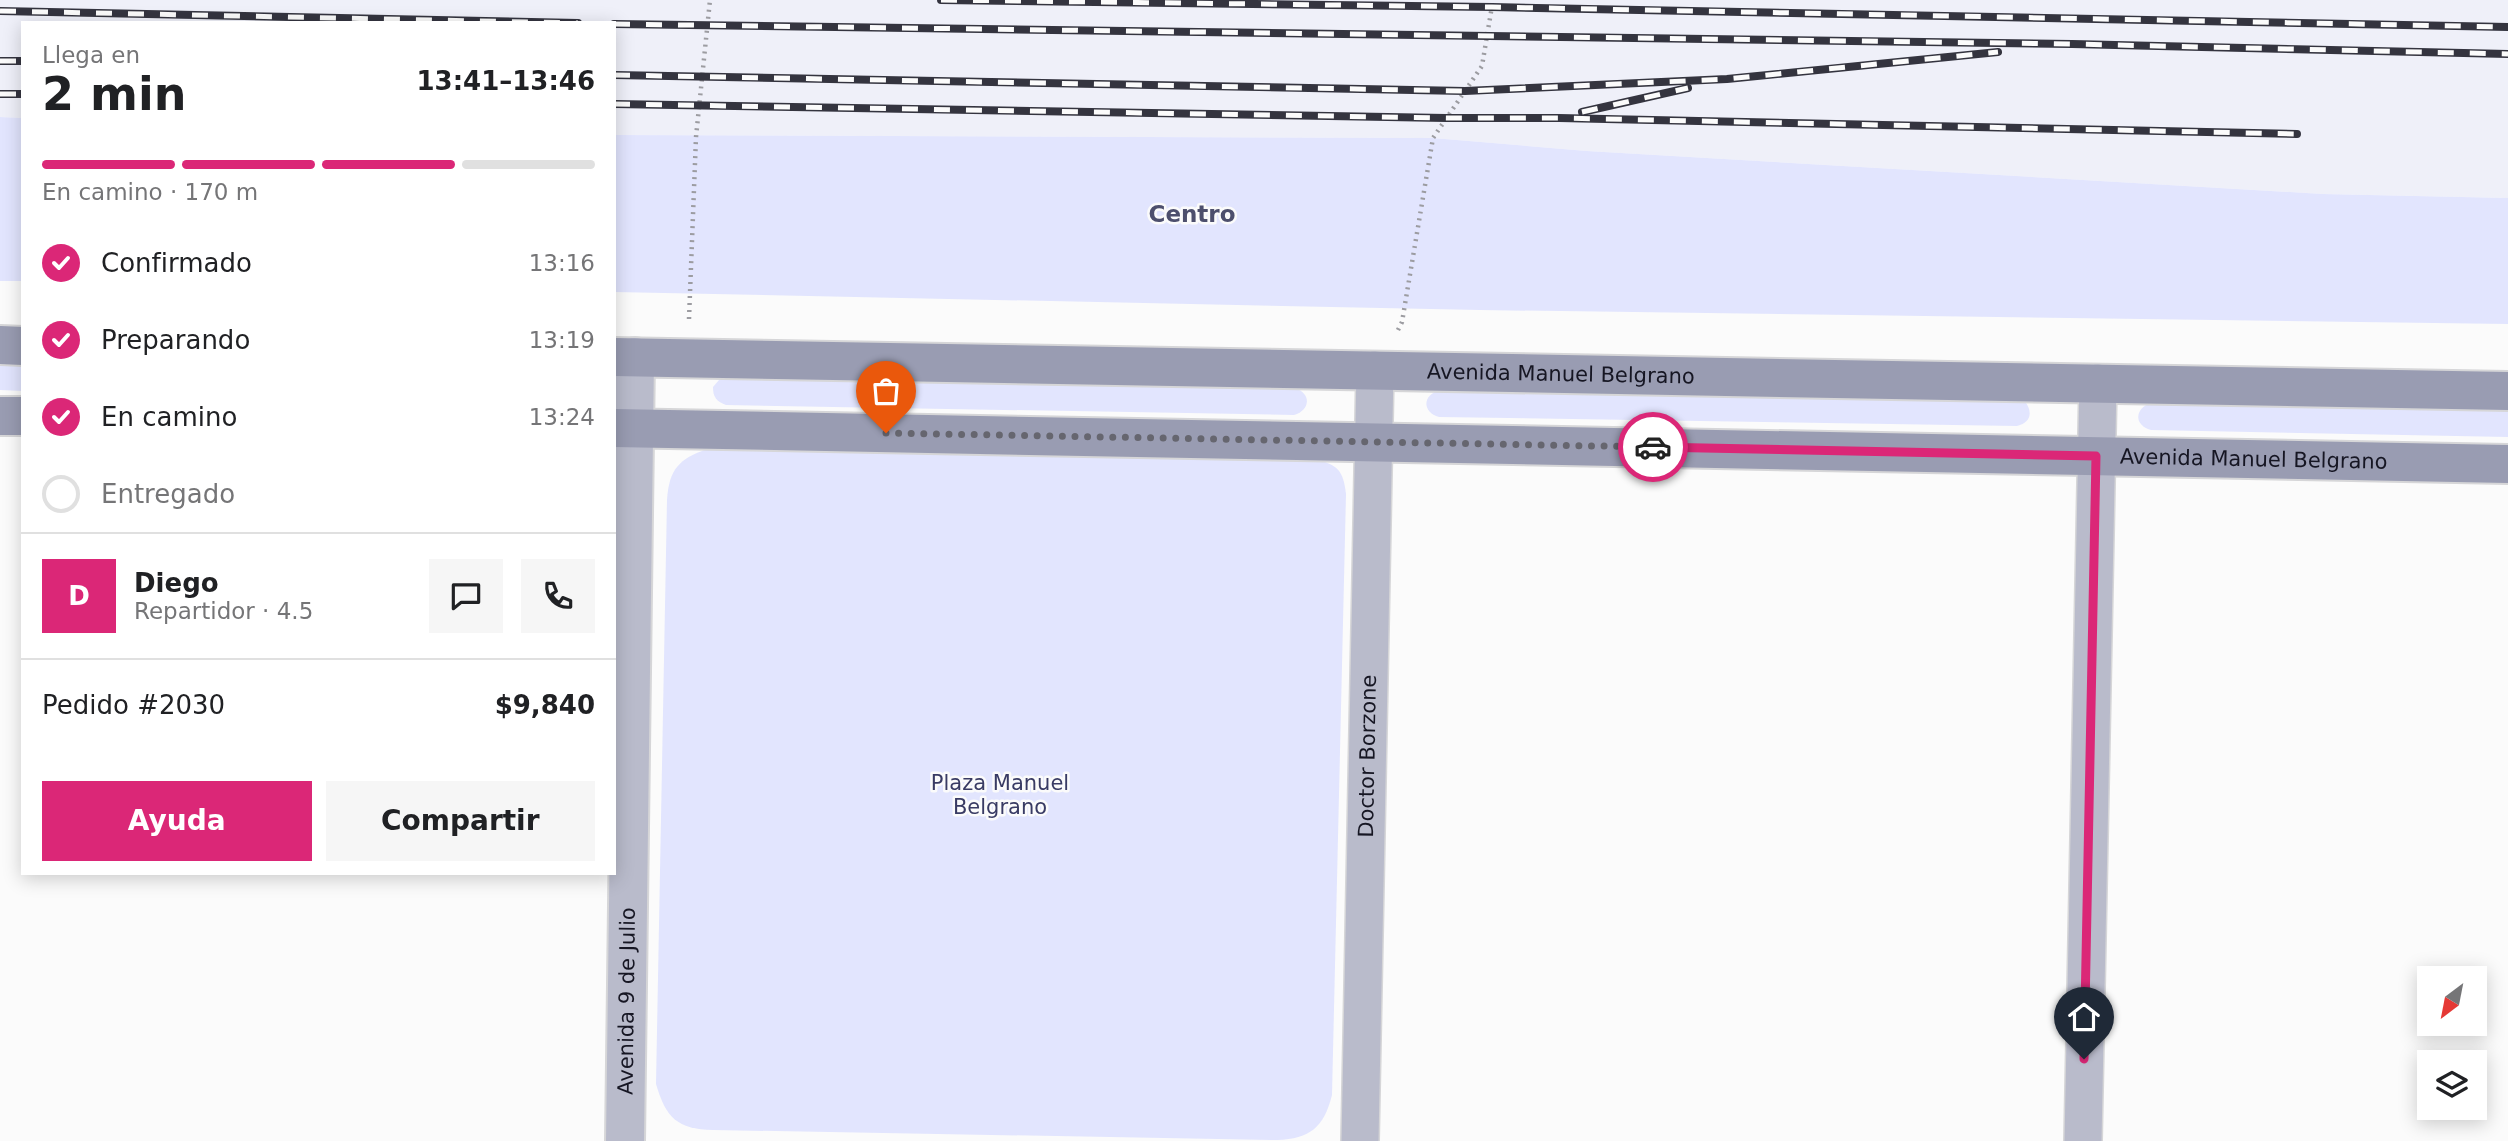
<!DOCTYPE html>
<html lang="es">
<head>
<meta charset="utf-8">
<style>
	body { margin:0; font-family:"DejaVu Sans",sans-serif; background:#f6f6f6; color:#202124; height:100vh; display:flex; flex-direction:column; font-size:26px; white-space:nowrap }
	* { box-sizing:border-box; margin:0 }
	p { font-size:23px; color:#757577 }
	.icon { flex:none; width:38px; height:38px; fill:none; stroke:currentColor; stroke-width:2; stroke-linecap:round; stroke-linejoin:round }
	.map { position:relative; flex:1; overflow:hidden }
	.details { position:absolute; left:21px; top:21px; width:595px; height:854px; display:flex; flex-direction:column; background:#fff; border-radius:0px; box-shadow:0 4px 18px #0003 }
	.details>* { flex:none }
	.needle { width:46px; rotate:212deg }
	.tools { position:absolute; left:2417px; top:966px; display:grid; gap:14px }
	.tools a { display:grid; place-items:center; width:70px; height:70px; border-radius:0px; background:#fff; box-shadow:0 4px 18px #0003; font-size:35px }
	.pin { position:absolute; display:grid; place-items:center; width:60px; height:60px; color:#fff; margin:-72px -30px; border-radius:50% 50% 50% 0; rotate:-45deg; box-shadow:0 0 7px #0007 }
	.pin .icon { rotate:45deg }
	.courier { position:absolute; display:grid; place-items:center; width:70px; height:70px; margin:-35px; border:5px solid #db2777; border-radius:50%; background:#fff; color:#222; box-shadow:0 2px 9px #0007 }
	.head em { font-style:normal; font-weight:800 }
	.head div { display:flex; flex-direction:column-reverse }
	.head { display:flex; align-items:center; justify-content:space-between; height:119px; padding:0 21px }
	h1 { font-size:46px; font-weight:800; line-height:52px }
	.bar { display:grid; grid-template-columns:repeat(4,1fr); gap:10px 7px; align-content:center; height:84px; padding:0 21px }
	.bar i { height:9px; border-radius:5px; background:#e0e0e0 }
	.bar .on { background:#db2777 }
	.bar p { grid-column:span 4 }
	.line { display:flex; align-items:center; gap:18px; padding:0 21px; border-top:2px solid #e0e0e0 }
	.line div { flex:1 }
	.round { display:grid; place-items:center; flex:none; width:74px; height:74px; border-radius:0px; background:#f6f6f6 }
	ol { padding:0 21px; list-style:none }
	li { display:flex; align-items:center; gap:21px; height:77px }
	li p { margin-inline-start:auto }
	li .icon { padding:7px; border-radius:50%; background:#db2777; color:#fff; stroke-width:4 }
	li:last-child { color:#757577 }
	li i { width:38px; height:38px; border:4px solid #e0e0e0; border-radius:50% }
	.button { display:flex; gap:14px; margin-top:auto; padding:14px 21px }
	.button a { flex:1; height:80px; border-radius:0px; background:#db2777; color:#fff; font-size:28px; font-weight:800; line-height:80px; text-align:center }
	.button a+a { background:#f6f6f6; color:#202124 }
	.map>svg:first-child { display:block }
	.built { fill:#eff0f9 }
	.green { fill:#e2e5fe }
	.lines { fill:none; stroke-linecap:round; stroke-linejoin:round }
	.minor-casing { stroke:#d6d6d8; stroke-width:40 }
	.tertiary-casing { stroke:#d6d6d8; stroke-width:42 }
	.secondary-casing { stroke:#d6d6d8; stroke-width:42 }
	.path { stroke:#9c9ca1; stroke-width:4.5; stroke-dasharray:2 5; stroke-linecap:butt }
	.minor { stroke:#b9bbcb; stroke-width:37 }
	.tertiary { stroke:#b9bbcb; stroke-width:38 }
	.secondary { stroke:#999cb2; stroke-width:38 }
	.rail-casing { stroke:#34343f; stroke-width:8 }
	.rail { stroke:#fbfbfb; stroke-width:5; stroke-dasharray:16; stroke-linecap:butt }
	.done { stroke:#66666f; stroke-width:7; stroke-dasharray:0 12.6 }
	.route { stroke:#db2777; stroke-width:9 }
	.labels { text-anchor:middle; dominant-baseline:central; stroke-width:5; stroke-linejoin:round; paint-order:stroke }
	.street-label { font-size:21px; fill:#161623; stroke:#fbfbfb }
	.park-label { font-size:21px; fill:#393b64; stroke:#fbfbfb }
	.neighbourhood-label { font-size:23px; font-weight:bold; fill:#4d4f6d; stroke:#fbfbfb }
</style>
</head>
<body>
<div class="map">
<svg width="2508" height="1141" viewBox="0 0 2508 1141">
	<rect width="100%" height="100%" fill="#fbfbfb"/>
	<path class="built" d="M0 0H2508V198L2323 194 1587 151 1433 138 614 135V23H23V118L0 117Z"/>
	<g class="green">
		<path d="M0 117 23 118V281H0Z"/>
		<path d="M614 135 1433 138 1587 151 2323 194 2508 198V324L1480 310 614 292Z"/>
		<path d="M0 363 23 364V391L0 390Z"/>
		<path d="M726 377 1295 388C1312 394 1310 410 1294 415L726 405C716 401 713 397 713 387L719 380Z"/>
		<path d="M1440 390 2025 401C2033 413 2031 422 2017 426L1439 417C1422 412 1422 395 1440 390Z"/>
		<path d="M2151 403 2508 409V437L2151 430C2133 425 2135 408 2151 403Z"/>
		<path d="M707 449 1315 459C1338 465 1343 470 1346 494L1332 1095C1324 1127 1310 1139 1277 1140L713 1130C677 1129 666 1118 656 1084L667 500C669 469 679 459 707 449Z"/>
	</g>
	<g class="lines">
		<defs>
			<g id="minor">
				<path id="s1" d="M1360 1141 1375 370"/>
				<path d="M2083 1141 2098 383"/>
			</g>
			<g id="tertiary">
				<path id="s2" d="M625 1141 635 357"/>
			</g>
			<g id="secondary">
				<path d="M0 345 23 346"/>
				<path id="s3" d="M614 357 2508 391"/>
				<path d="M0 416H23"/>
				<path id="s4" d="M614 428 2508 464"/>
			</g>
		</defs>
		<use href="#minor" class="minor-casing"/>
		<use href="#tertiary" class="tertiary-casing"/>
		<use href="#secondary" class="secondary-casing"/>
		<g class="path">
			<path d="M689 319 696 137 710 0"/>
			<path d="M1398 330 1402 322 1433 138 1482 66 1493 0"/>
		</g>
		<use href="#minor" class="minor"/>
		<use href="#tertiary" class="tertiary"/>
		<use href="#secondary" class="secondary"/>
		<defs>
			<g id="rail">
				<path d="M941 0 1492 7 2508 27"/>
				<path d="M0 11 578 23"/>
				<path d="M614 24 2072 44 2508 54"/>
				<path d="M0 61H23"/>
				<path d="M614 75 1465 91 1727 79 1998 52"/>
				<path d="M0 94H23"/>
				<path d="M614 104 1446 118H1559L2297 134"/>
				<path d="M1582 112 1688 88"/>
			</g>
		</defs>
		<use href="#rail" class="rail-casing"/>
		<use href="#rail" class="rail"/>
	</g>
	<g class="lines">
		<path class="done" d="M886 433 1653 447"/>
		<path class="route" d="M1653 447 2096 456 2084 1059"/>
	</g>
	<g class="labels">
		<g class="street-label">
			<text stroke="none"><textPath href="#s3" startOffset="947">Avenida Manuel Belgrano</textPath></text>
			<text stroke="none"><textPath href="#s4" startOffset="1640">Avenida Manuel Belgrano</textPath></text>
			<text stroke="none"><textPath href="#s1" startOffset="385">Doctor Borzone</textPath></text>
			<text stroke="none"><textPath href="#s2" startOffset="140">Avenida 9 de Julio</textPath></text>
		</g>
		<g class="park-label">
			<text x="1000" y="783">Plaza Manuel<tspan x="1000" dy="24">Belgrano</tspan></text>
		</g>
		<g class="neighbourhood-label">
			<text x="1192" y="214">Centro</text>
		</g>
	</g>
</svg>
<div class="tools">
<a><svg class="needle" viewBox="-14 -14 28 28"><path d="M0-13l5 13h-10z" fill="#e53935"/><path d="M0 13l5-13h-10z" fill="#757577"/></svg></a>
<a><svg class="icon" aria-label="layers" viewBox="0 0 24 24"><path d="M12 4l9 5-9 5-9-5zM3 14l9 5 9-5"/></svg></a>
</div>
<div class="pin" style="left:886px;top:433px;background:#ea580c"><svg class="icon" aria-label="bag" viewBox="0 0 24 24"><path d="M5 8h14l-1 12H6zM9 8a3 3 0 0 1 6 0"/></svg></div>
<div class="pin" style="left:2084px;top:1059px;background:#1f2937"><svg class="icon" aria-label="home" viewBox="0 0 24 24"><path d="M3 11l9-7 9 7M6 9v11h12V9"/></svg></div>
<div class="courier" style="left:1653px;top:447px"><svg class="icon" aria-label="car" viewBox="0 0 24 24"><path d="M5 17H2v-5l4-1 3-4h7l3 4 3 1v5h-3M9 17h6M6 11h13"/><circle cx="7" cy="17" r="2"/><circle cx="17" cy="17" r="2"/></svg></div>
<section class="details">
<div class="head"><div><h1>2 min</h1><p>Llega en</p></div><em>13:41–13:46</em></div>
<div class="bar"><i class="on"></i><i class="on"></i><i class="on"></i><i></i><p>En camino · 170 m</p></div>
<ol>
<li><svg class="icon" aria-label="check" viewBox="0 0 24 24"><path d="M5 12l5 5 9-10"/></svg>Confirmado<p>13:16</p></li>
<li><svg class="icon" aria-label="check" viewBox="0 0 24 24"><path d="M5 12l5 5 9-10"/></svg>Preparando<p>13:19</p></li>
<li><svg class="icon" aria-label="check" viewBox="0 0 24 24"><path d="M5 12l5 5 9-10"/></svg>En camino<p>13:24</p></li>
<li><i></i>Entregado</li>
</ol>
<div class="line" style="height:126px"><b class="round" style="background:#db2777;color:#fff">D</b><div><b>Diego</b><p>Repartidor · 4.5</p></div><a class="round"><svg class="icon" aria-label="chat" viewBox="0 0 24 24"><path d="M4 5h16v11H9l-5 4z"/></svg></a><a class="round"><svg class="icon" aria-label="phone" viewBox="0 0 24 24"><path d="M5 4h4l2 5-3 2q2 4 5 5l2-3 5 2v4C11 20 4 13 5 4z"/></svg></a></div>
<div class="line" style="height:91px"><div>Pedido #2030</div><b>$9,840</b></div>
<div class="button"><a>Ayuda</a><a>Compartir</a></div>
</section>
</div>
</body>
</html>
